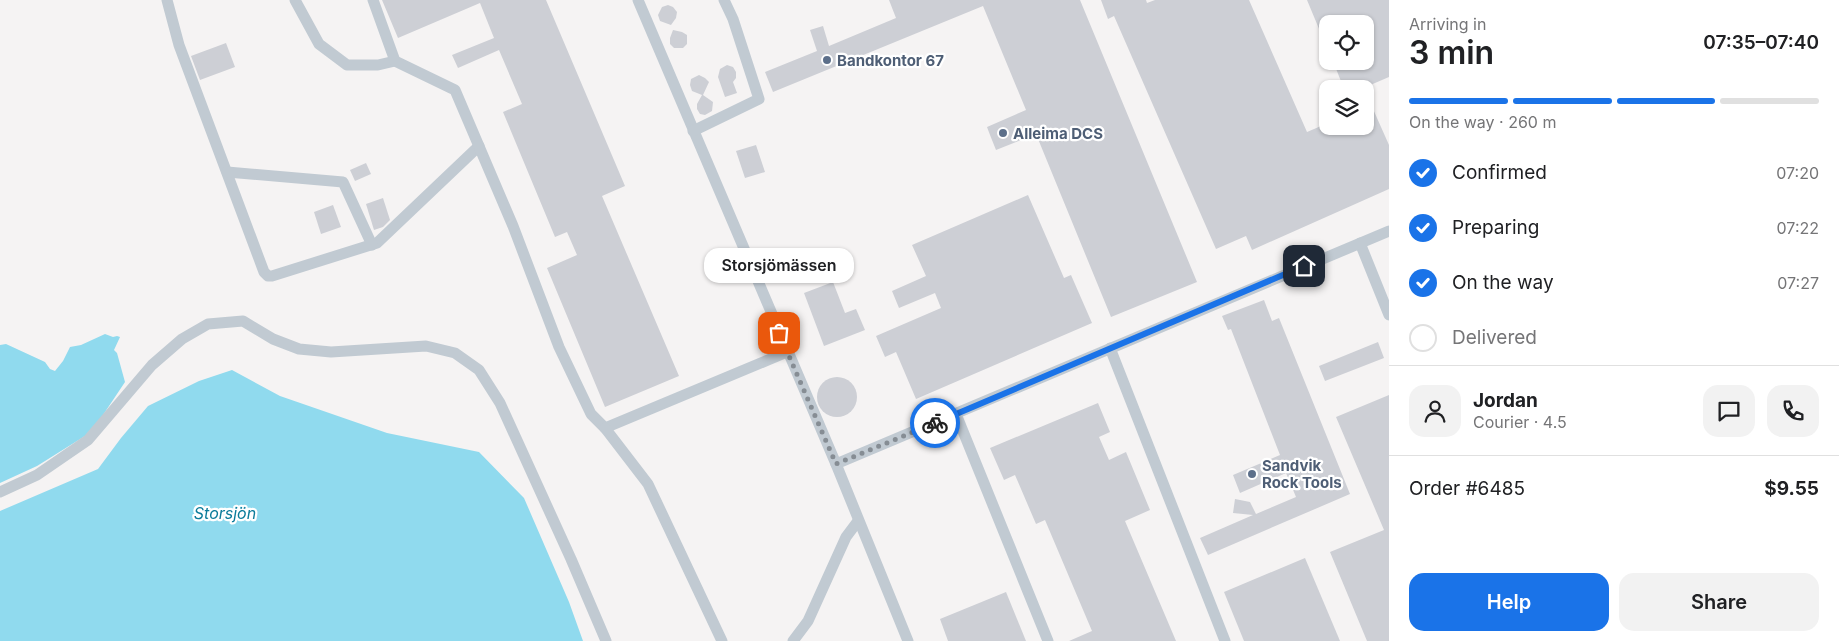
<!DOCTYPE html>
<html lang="en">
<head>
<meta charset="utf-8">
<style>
	body { margin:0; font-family:Inter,sans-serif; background:#f2f2f2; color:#202124; height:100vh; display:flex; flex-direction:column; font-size:19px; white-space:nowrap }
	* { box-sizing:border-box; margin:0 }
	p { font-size:16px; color:#757577 }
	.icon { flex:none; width:28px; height:28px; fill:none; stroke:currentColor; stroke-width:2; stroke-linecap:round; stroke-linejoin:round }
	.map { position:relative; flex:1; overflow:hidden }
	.drawer { display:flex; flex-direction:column; background:#fff; width:450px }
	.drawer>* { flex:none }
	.buttons { position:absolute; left:1319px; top:15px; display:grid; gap:10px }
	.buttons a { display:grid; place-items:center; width:55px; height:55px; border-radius:10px; background:#fff; box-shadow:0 1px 4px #0004; font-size:25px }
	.pin { position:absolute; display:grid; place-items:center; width:42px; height:42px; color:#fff; margin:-21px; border-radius:10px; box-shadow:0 2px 8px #0006 }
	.courier { position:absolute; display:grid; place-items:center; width:50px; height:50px; margin:-25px; border:4px solid #1a73e8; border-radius:50%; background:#fff; color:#222; box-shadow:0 1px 6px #0007 }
	.bubble { position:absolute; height:35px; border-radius:15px; background:#fff; box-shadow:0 1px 4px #0004; font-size:16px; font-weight:600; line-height:35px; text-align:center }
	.summary em { font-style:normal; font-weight:600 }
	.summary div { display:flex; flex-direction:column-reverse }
	.summary { display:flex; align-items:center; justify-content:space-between; height:85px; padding:0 20px }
	h1 { font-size:32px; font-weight:600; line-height:38px }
	.bar { display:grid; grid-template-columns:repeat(4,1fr); gap:8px 5px; align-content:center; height:60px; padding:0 20px }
	.bar i { height:6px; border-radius:4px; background:#e0e0e0 }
	.bar .selected { background:#1a73e8 }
	.bar p { grid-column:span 4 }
	.line { display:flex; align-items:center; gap:12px; padding:0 20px; border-top:1px solid #e0e0e0 }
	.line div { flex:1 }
	.round { display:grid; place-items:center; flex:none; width:52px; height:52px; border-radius:15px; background:#f2f2f2 }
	ol { padding:0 20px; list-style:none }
	li { display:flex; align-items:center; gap:15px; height:55px }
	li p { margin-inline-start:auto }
	li .icon { padding:5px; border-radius:50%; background:#1a73e8; color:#fff; stroke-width:4 }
	li:last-child { color:#757577 }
	li i { width:28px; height:28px; border:2px solid #e0e0e0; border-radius:50% }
	.button { display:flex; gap:10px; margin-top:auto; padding:10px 20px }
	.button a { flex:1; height:58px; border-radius:15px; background:#1a73e8; color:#fff; font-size:20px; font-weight:600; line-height:58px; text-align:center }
	.button a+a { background:#f2f2f2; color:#202124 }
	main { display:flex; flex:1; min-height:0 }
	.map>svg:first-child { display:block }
	.water { fill:#90daee }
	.building { fill:#cdcfd5 }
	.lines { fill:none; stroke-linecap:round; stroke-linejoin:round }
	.minor { stroke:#c1cad2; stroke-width:11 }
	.done { stroke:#868d94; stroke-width:5; stroke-dasharray:0 9 }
	.route { stroke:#1a73e8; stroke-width:6 }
	.service-dot { fill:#5c6f8a; stroke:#fff; stroke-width:2 }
	.labels { text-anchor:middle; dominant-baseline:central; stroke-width:4.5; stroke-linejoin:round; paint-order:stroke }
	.service-label { font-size:15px; font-weight:bold; fill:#4e5e75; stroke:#fff; text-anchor:start }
	.water-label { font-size:16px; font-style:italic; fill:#0c7c9b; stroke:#fff }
</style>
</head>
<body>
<main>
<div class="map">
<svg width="1389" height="641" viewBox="0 0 1389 641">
	<rect width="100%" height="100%" fill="#f5f3f3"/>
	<g class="water">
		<path d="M105 334 113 337 117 336 120 337 114 350 117 353 125 382 101 418 85 436 37 466 0 483V345L6 344 45 362 50 369 55 371 63 361 70 347 81 345Z"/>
		<path d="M232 370 280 396 387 433 479 452 524 498 569 602 583 641H0V511L98 469 121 438 148 406 199 381Z"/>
	</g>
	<g class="building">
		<path d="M382 0H546L625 186 602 196 679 376 605 407 547 268 577 255 567 232 555 237 503 112 522 104 499 50 458 68 452 55 494 38 480 3 398 38Z"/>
		<path d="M889 0H1080L1197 282 1111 317 1036 134 996 150 990 135 987 127 1026 110 983 6 773 92 765 72 817 51 810 30 823 26 829 46 896 18Z"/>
		<path d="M1101 0H1146L1147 3 1155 0H1249L1307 132 1328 123V126H1365V91L1389 145V189L1252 250 1246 236 1216 249 1114 16 1108 19Z"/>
		<path d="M1307 0H1389V77L1361 89H1344L1333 61H1365V24H1328L1327 48Z"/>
		<path d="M668 5 673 7 677 12 676 18 671 25 660 21 658 15 662 7Z"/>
		<path d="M673 30 682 32 687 35V44L683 48H674L670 44V38Z"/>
		<path d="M226 43 235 67 200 80 191 56Z"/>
		<path d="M727 65 733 67 736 72V78L733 82 737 93 725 97 718 77 720 69Z"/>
		<path d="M699 75 705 78 709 82 703 95 713 102 712 111 705 115 700 114 697 109V104L702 95 692 91 690 85 691 79Z"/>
		<path d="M756 145 765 172 745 178 736 151Z"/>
		<path d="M366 163 371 174 355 181 350 170Z"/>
		<path d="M1028 195 1064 278 1071 275 1092 323 916 399 896 352 885 357 876 336 941 308 935 293 899 308 892 291 926 276 912 245Z"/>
		<path d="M383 198 390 220 383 227 374 230 366 204Z"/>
		<path d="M333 205 341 227 321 234 314 212Z"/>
		<path d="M833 282 845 313 856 309 865 330 824 346 804 293Z"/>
		<path d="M1264 300 1272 321 1279 318 1350 494 1208 555 1200 538 1253 515 1233 513 1235 499 1250 502 1256 514 1296 497 1286 473 1240 493 1233 475 1280 455 1231 329 1228 330 1222 316Z"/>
		<path d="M1378 342 1384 358 1325 381 1319 366Z"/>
		<circle cx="837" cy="397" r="20"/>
		<path d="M1389 395V641H1367L1330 552 1384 530 1336 417Z"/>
		<path d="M1098 403 1110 432 1099 437 1109 460 1126 452 1150 510 1125 521 1176 641H1069L1092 631 1045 520 1036 524 1015 475 1004 480 990 448Z"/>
		<path d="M1305 558 1340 641H1244L1224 592Z"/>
		<path d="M1006 592 1026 641H948L940 619Z"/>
	</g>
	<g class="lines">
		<g class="minor">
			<path d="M167 0 179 45 264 272 268 276H272L377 243 479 146"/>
			<path d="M295 0 319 44 347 65H378L395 61"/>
			<path d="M373 0 395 61 455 90 513 226 559 347 591 414 605 428 787 352"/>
			<path d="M638 0 836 464 908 641"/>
			<path d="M693 131 759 99 733 19 724 0"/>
			<path d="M227 172 343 182 372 245"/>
			<path d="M1360 243 1389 315"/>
			<path d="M1110 348 1225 641"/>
			<path d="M956 414 1048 641"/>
			<path d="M605 428 648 484 722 641"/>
			<path d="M836 464 1389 231"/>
			<path d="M0 492 37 475 88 440 152 365 182 339 208 324 243 321 273 339 299 349 331 352 426 346 455 353 479 370 500 403 571 559 606 641"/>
			<path d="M793 641 808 621 846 537 858 521"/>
		</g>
	</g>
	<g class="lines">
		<path class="done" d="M779 333 836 464 935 423"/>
		<path class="route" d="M935 423 1304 266"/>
	</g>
	<g class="service-dot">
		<circle cx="827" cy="60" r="5"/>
		<circle cx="1003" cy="133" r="5"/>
		<circle cx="1252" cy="474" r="5"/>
	</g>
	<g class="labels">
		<g class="service-label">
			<text x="837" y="60">Bandkontor 67</text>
			<text x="1013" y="133">Alleima DCS</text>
			<text x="1262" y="465">Sandvik<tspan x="1262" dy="17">Rock Tools</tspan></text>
		</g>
		<g class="water-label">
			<text x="225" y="513">Storsjön</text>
		</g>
	</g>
</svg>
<div class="buttons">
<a><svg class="icon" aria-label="locate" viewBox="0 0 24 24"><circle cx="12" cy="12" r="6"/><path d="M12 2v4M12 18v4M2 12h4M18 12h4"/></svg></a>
<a><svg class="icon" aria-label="layers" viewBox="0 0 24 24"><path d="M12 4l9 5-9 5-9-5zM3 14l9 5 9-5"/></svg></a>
</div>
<div class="pin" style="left:779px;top:333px;background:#ea580c"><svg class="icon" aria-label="bag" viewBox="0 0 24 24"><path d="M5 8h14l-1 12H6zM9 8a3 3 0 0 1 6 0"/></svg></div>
<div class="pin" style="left:1304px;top:266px;background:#1f2937"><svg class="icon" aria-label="home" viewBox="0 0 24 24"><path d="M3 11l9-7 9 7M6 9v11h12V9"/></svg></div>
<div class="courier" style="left:935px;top:423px"><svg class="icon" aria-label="bike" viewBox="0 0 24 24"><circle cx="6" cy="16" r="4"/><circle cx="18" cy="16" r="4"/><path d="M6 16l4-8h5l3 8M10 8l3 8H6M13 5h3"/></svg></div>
<div class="bubble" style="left:704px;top:248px;width:150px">Storsjömässen</div>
</div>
<section class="drawer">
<div class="summary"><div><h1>3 min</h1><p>Arriving in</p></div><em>07:35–07:40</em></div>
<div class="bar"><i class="selected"></i><i class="selected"></i><i class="selected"></i><i></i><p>On the way · 260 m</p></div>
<ol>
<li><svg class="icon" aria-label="check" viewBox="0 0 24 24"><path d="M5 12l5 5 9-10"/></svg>Confirmed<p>07:20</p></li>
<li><svg class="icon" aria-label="check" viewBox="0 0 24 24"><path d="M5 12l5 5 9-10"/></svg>Preparing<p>07:22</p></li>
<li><svg class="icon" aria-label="check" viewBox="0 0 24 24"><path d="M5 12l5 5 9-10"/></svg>On the way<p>07:27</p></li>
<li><i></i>Delivered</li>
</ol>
<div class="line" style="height:90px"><a class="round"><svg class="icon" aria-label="person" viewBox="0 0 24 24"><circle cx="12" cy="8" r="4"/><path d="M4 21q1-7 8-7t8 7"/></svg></a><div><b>Jordan</b><p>Courier · 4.5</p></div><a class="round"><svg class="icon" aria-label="chat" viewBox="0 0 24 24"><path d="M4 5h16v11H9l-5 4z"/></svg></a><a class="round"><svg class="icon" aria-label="phone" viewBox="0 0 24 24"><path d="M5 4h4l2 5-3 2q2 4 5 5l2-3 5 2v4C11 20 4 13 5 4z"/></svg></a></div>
<div class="line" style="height:65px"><div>Order #6485</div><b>$9.55</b></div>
<div class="button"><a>Help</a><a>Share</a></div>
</section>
</main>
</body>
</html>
